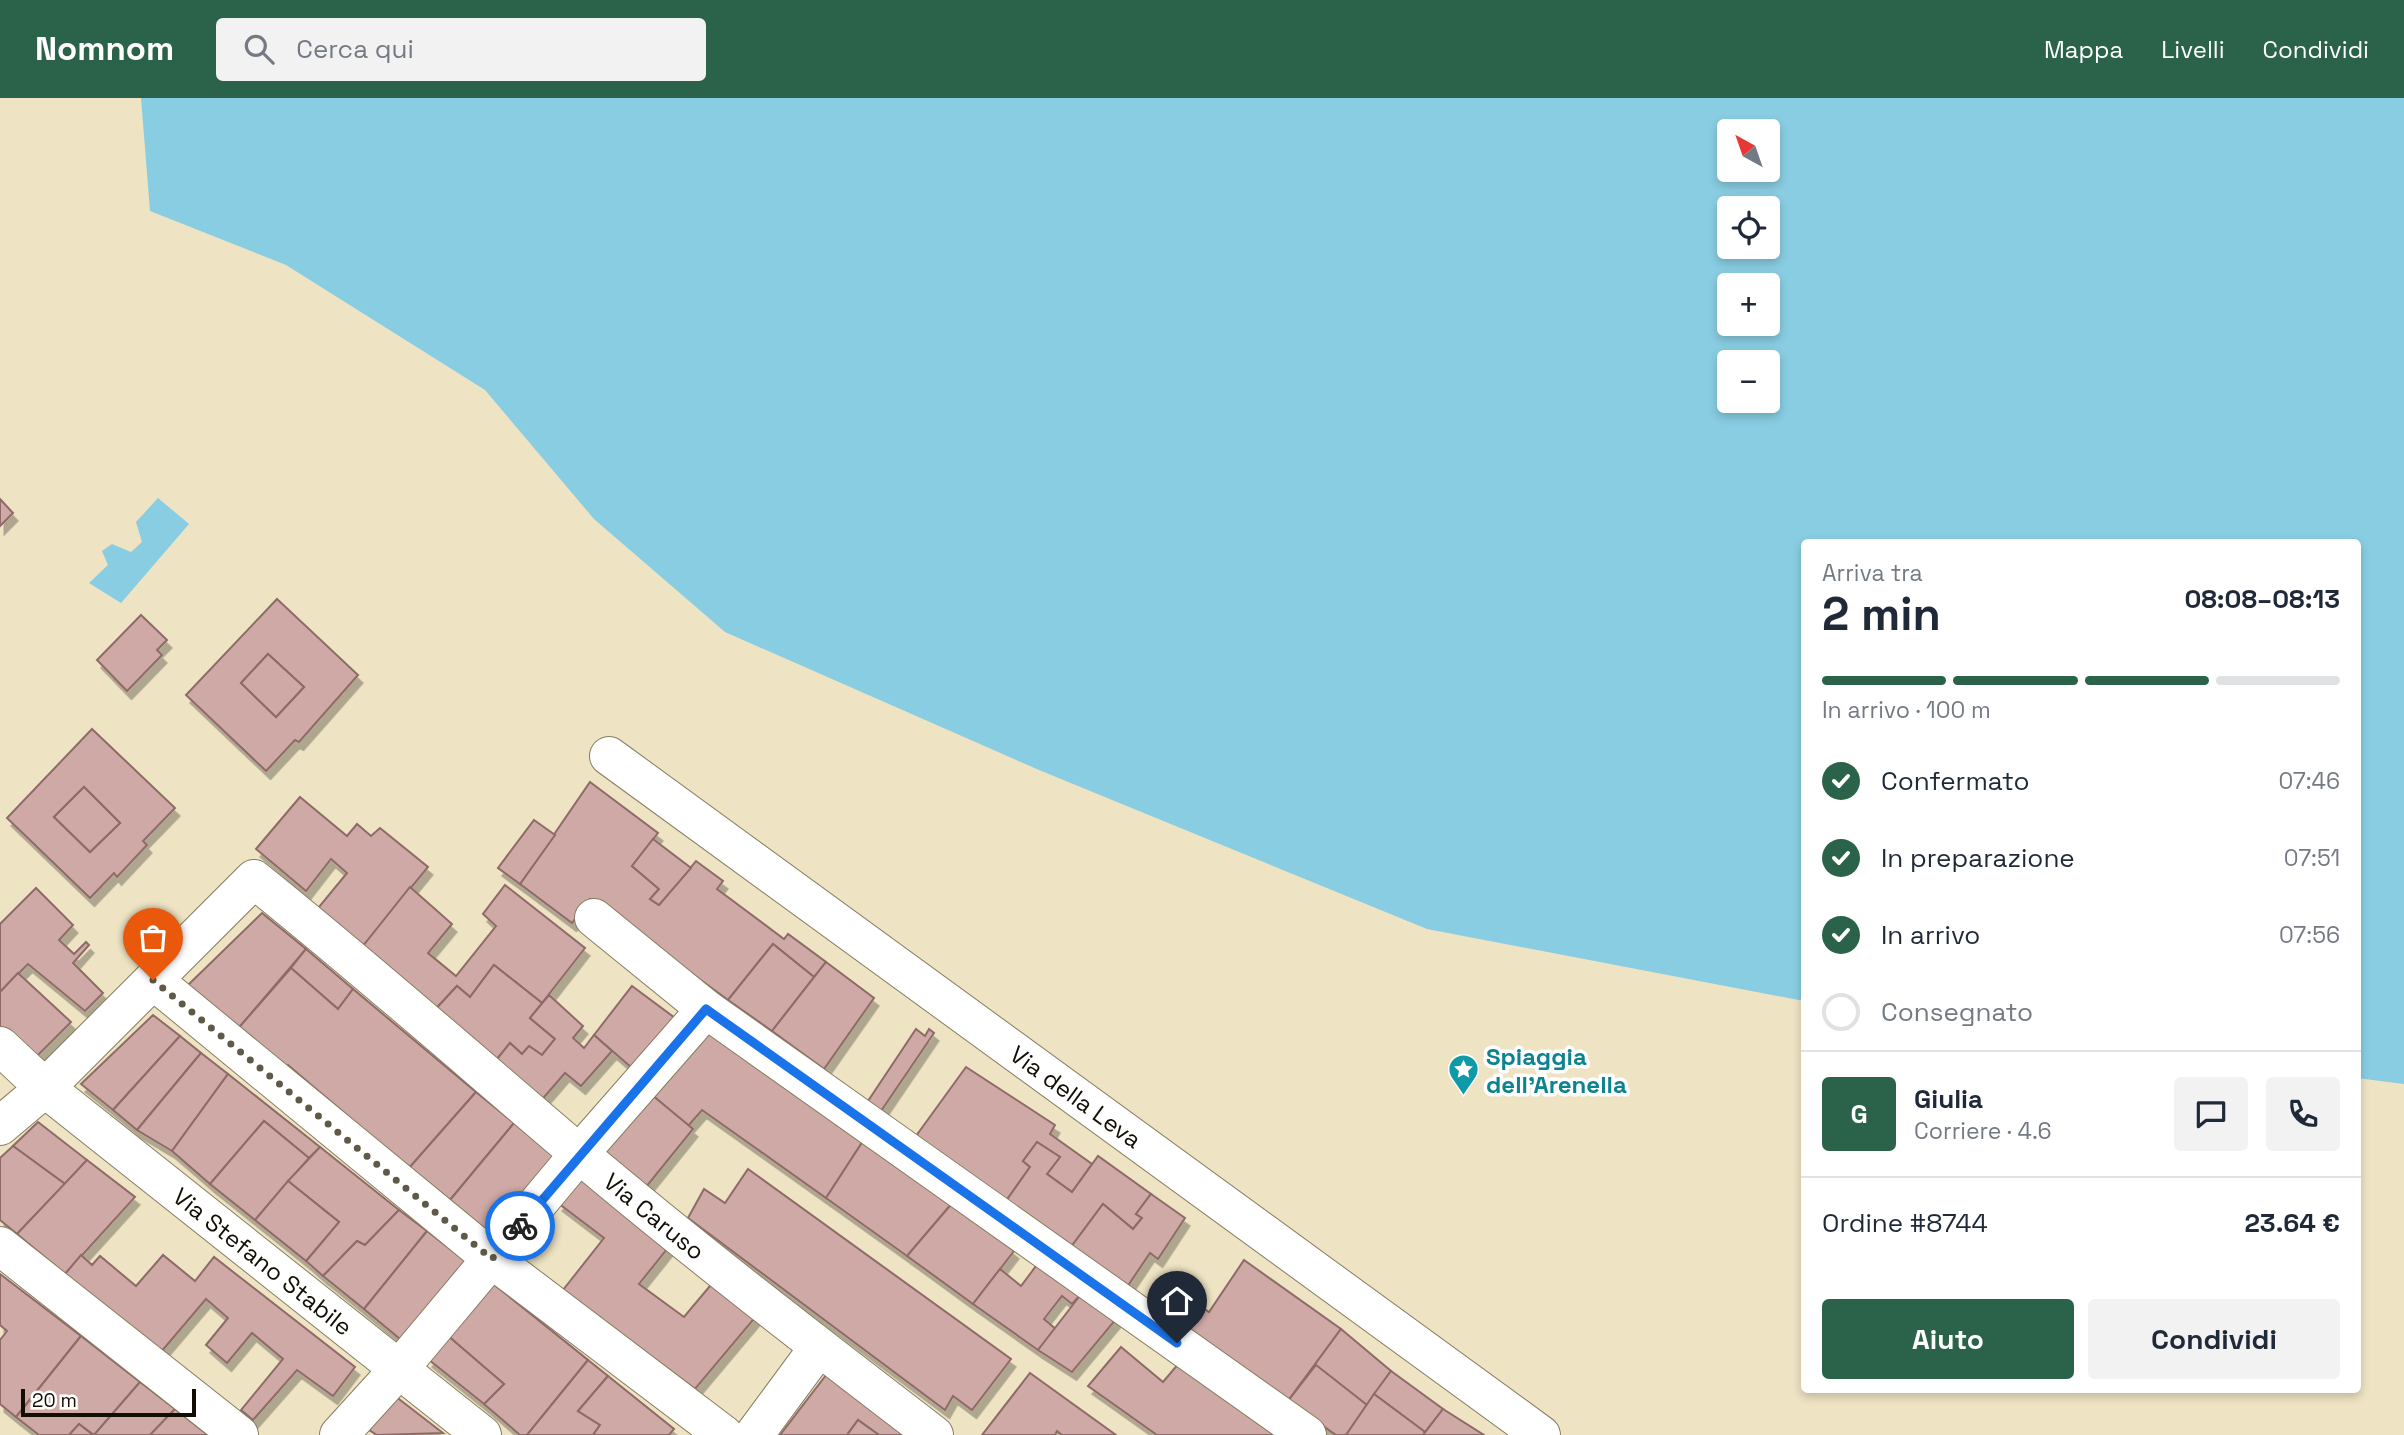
<!DOCTYPE html>
<html lang="it">
<head>
<meta charset="utf-8">
<style>
	body { margin:0; font-family:"Space Grotesk",sans-serif; background:#f2f2f3; color:#1f2937; height:100vh; display:flex; flex-direction:column; font-size:26px; white-space:nowrap }
	* { box-sizing:border-box; margin:0 }
	p { font-size:23px; color:#747a83 }
	.icon { flex:none; width:38px; height:38px; fill:none; stroke:currentColor; stroke-width:2; stroke-linecap:round; stroke-linejoin:round }
	.map { position:relative; flex:1; overflow:hidden }
	.drawer { position:absolute; left:1801px; top:441px; width:560px; height:854px; display:flex; flex-direction:column; background:#fff; border-radius:7px; box-shadow:0 4px 10px #0003 }
	.drawer>* { flex:none }
	.needle { width:46px; rotate:320deg }
	.controls { position:absolute; left:1717px; top:21px; display:grid; gap:14px }
	.controls a { display:grid; place-items:center; width:63px; height:63px; border-radius:7px; background:#fff; box-shadow:0 4px 10px #0003; font-size:35px }
	.scale { position:absolute; left:21px; bottom:18px; width:175px; box-sizing:border-box; padding-left:7px; border:4px solid #120e04; border-top:0; font-size:19px; line-height:24px; white-space:nowrap; color:#120e04; -webkit-text-stroke:5px #fff; paint-order:stroke }
	.pin { position:absolute; display:grid; place-items:center; width:60px; height:60px; color:#fff; margin:-72px -30px; border-radius:50% 50% 50% 0; rotate:-45deg; box-shadow:0 0 7px #0007 }
	.pin .icon { rotate:45deg }
	.courier { position:absolute; display:grid; place-items:center; width:70px; height:70px; margin:-35px; border:5px solid #1a73e8; border-radius:50%; background:#fff; color:#222; box-shadow:0 2px 9px #0007 }
	.summary em { font-style:normal; font-weight:800 }
	.summary div { display:flex; flex-direction:column-reverse }
	.summary { display:flex; align-items:center; justify-content:space-between; height:119px; padding:0 21px }
	h1 { font-size:46px; font-weight:800; line-height:52px }
	.bar { display:grid; grid-template-columns:repeat(4,1fr); gap:10px 7px; align-content:center; height:84px; padding:0 21px }
	.bar i { height:9px; border-radius:5px; background:#e0e1e3 }
	.bar .on { background:#2a624a }
	.bar p { grid-column:span 4 }
	.line { display:flex; align-items:center; gap:18px; padding:0 21px; border-top:2px solid #e0e1e3 }
	.line div { flex:1 }
	.round { display:grid; place-items:center; flex:none; width:74px; height:74px; border-radius:7px; background:#f2f2f3 }
	ol { padding:0 21px; list-style:none }
	li { display:flex; align-items:center; gap:21px; height:77px }
	li p { margin-inline-start:auto }
	li .icon { padding:7px; border-radius:50%; background:#2a624a; color:#fff; stroke-width:4 }
	li:last-child { color:#747a83 }
	li i { width:38px; height:38px; border:4px solid #e0e1e3; border-radius:50% }
	.button { display:flex; gap:14px; margin-top:auto; padding:14px 21px }
	.button a { flex:1; height:80px; border-radius:7px; background:#2a624a; color:#fff; font-size:28px; font-weight:800; line-height:80px; text-align:center }
	.button a+a { background:#f2f2f3; color:#1f2937 }
	header { display:flex; align-items:center; gap:42px; box-sizing:border-box; height:98px; padding:0 35px; background:#2a624a; color:#fff }
	header strong { font-size:33px }
	nav { display:flex; gap:38px; margin-inline-start:auto; font-size:24px }
	.search { width:490px; height:63px; background:#f2f2f3; display:flex; align-items:center; gap:18px; box-sizing:border-box; padding:0 24px; border-radius:7px; color:#747a83; font-size:26px }
	.map>svg:first-child { display:block }
	.water { fill:#89cde2; fill-rule:evenodd }
	.building { fill:#cfa9a5; stroke:#8e6b68; stroke-width:2; fill-rule:evenodd; filter:url(#shadow) }
	.lines { fill:none; stroke-linecap:round; stroke-linejoin:round }
	.street-casing { stroke:#877d60; stroke-width:40 }
	.street { stroke:#fff; stroke-width:38 }
	.done { stroke:#5f5947; stroke-width:7; stroke-dasharray:0 12.6 }
	.route { stroke:#1a73e8; stroke-width:9 }
	.labels { text-anchor:middle; dominant-baseline:central; stroke-width:7; stroke-linejoin:round; paint-order:stroke }
	.culture-label { font-size:24px; font-weight:bold; fill:#0d838f; stroke:#fff; text-anchor:start }
	.street-label { font-size:24px; fill:#120e04; stroke:#fff }
</style>
</head>
<body>
<header>
<strong>Nomnom</strong>
<div class="search"><svg class="icon" aria-label="search" viewBox="0 0 24 24"><circle cx="10" cy="10" r="6"/><path d="M15 15l6 6"/></svg>Cerca qui</div>
<nav><a>Mappa</a><a>Livelli</a><a>Condividi</a></nav>
</header>
<div class="map">
<svg width="2404" height="1337" viewBox="0 0 2404 1337">
	<defs>
		<filter id="shadow"><feDropShadow dx="4.5" dy="8" stdDeviation="0" flood-color="#0004"/></filter>
	</defs>
	<rect width="100%" height="100%" fill="#eee3c3"/>
	<g class="water">
		<path d="M141 0H2404V986L2357 980V444H1804V903L1427 831 1039 672 725 534 594 421 485 292 286 167 150 113ZM1729 33H1768V72H1729ZM1729 110H1768V149H1729ZM1729 187H1768V226H1729ZM1729 264H1768V303H1729Z"/>
		<path d="M158 400 189 426 121 505 89 485 108 467 102 453 112 446 131 454 142 444 136 424Z"/>
	</g>
	<g class="building">
		<path d="M0 401 13 415 0 428Z"/>
		<path d="M277 501 358 577 299 644 295 642 266 673 186 597ZM268 556 304 589 276 619 241 585Z"/>
		<path d="M141 517 167 542 157 552 162 557 127 593 97 562Z"/>
		<path d="M268 556 304 589 276 619 241 585Z"/>
		<path d="M92 631 175 710 143 743 147 747 117 779 114 775 90 800 7 720ZM84 689 120 725 90 754 54 719Z"/>
		<path d="M590 684 658 735 632 768 659 791 650 801 659 807 696 763 723 783 717 791 784 841 788 836 826 864 814 879 773 846 728 902 590 801 572 825 520 786Z"/>
		<path d="M84 689 120 725 90 754 54 719Z"/>
		<path d="M300 699 347 738 357 726 371 738 380 730 428 769 359 853 314 815 347 775 331 761 306 793 256 751Z"/>
		<path d="M534 722 555 737 520 786 498 770Z"/>
		<path d="M653 741 691 770 659 807 650 801 659 791 632 768Z"/>
		<path d="M505 787 585 850 542 905 494 867 470 899 457 888 432 915 359 853 410 789 452 826 428 855 456 878 496 828 483 816Z"/>
		<path d="M36 790 73 827 59 842 74 856 86 844 89 847 73 865 103 895 85 913 28 866 0 894V826Z"/>
		<path d="M262 815 306 851 236 933 185 890Z"/>
		<path d="M773 846 814 879 772 933 728 902Z"/>
		<path d="M306 851 353 891 338 911 291 870Z"/>
		<path d="M826 864 874 900 824 971 772 933Z"/>
		<path d="M494 867 542 905 530 920 555 941 542 957 529 948 522 956 510 945 493 966 432 915 457 888 470 899Z"/>
		<path d="M291 870 338 911 353 891 476 994 409 1070 288 967 283 972 236 933Z"/>
		<path d="M18 875 71 924 29 966 0 941V894Z"/>
		<path d="M632 888 675 920 632 970 594 937Z"/>
		<path d="M549 897 583 928 573 940 584 950 594 937 612 953 581 988 565 975 539 1005 493 966 510 945 522 956 529 948 542 957 555 941 530 920Z"/>
		<path d="M153 917 180 938 113 1012 81 986Z"/>
		<path d="M708 928 865 1040 826 1100 702 1012 688 1028 652 997Z"/>
		<path d="M916 931 925 938 929 931 934 935 881 1013 868 1003Z"/>
		<path d="M180 938 201 955 137 1032 113 1012Z"/>
		<path d="M201 955 228 976 172 1053 137 1032Z"/>
		<path d="M966 969 1055 1027 1050 1036 1092 1066 1072 1094 1047 1076 1060 1059 1037 1044 1023 1063 1030 1069 1006 1103 916 1038Z"/>
		<path d="M228 976 320 1049 309 1060 264 1023 210 1086 172 1053Z"/>
		<path d="M476 994 514 1025 450 1102 409 1070Z"/>
		<path d="M652 997 693 1031 646 1089 603 1056Z"/>
		<path d="M264 1023 309 1060 255 1122 210 1086Z"/>
		<path d="M38 1024 87 1062 65 1086 13 1048Z"/>
		<path d="M514 1025 560 1062 495 1140 450 1102Z"/>
		<path d="M865 1040 954 1103 907 1158 826 1100Z"/>
		<path d="M1037 1044 1060 1059 1047 1076 1072 1094 1098 1058 1151 1096 1136 1116 1142 1120 1133 1131 1103 1106 1071 1149 1006 1103 1030 1069 1023 1063Z"/>
		<path d="M13 1048 65 1086 17 1136 0 1122V1060Z"/>
		<path d="M320 1049 399 1112 365 1147 357 1143 323 1178 306 1163 339 1124 288 1083Z"/>
		<path d="M87 1062 135 1099 65 1176 17 1136Z"/>
		<path d="M748 1071 1011 1261 972 1312 953 1298 945 1312 688 1120 704 1091 725 1105Z"/>
		<path d="M582 1075 671 1146 639 1186 684 1219 715 1182 758 1216 695 1291 563 1192 604 1140 558 1105Z"/>
		<path d="M288 1083 339 1124 306 1163 255 1122Z"/>
		<path d="M1151 1096 1185 1120 1158 1161 1150 1155 1127 1189 1071 1149 1103 1106 1133 1131 1142 1120 1136 1116Z"/>
		<path d="M954 1103 1014 1153 973 1206 907 1158Z"/>
		<path d="M399 1112 427 1133 364 1211 323 1178 357 1143 365 1147Z"/>
		<path d="M427 1133 472 1168 406 1246 364 1211Z"/>
		<path d="M81 1157 92 1167 100 1158 136 1188 163 1157 195 1183 214 1159 355 1269 333 1298 297 1272 253 1322 241 1312 283 1261 252 1235 227 1265 206 1247 228 1220 206 1201 161 1254 65 1176Z"/>
		<path d="M1244 1162 1341 1231 1288 1303 1184 1229 1199 1207 1209 1214Z"/>
		<path d="M1039 1164 1082 1195 1072 1206 1062 1198 1044 1221 1057 1232 1038 1252 973 1206 1000 1171 1021 1188Z"/>
		<path d="M0 1176 81 1238 16 1319 0 1306V1242L7 1233 0 1227Z"/>
		<path d="M491 1184 588 1262 527 1337H520L484 1306 504 1286 447 1237Z"/>
		<path d="M1082 1195 1117 1220 1072 1274 1038 1252Z"/>
		<path d="M1341 1231 1391 1273 1346 1337H1336L1288 1303Z"/>
		<path d="M447 1237 504 1286 484 1306 428 1261Z"/>
		<path d="M81 1238 140 1284 94 1337 79 1326 69 1337H39L16 1319Z"/>
		<path d="M1121 1249 1163 1284 1179 1265 1281 1337H1157L1088 1288Z"/>
		<path d="M588 1262 608 1278 578 1313 600 1327 593 1337H527Z"/>
		<path d="M1316 1267 1367 1307 1346 1337H1336L1288 1303Z"/>
		<path d="M830 1272 907 1337H879L858 1322 847 1337H780Z"/>
		<path d="M1391 1273 1443 1311 1425 1334 1374 1296Z"/>
		<path d="M1030 1275 1116 1337H1062L1057 1333 1055 1337H982Z"/>
		<path d="M608 1278 674 1331 669 1337H593L600 1327 578 1313Z"/>
		<path d="M140 1284 175 1311 150 1337H94Z"/>
		<path d="M1374 1296 1425 1334 1423 1337H1346Z"/>
		<path d="M395 1298 443 1335 377 1337 369 1332Z"/>
		<path d="M175 1311 208 1337H150Z"/>
		<path d="M1443 1311 1484 1337H1423Z"/>
		<path d="M858 1322 879 1337H847Z"/>
		<path d="M79 1326 93 1337H69Z"/>
	</g>
	<g class="lines">
		<defs>
			<g id="street">
				<path id="s1" d="M609 658 1541 1337"/>
				<path d="M594 820 706 911 1307 1337"/>
				<path d="M153 882 492 1161 724 1337"/>
				<path id="s2" d="M0 948 45 990 482 1337"/>
				<path id="s3" d="M0 1028 45 990 254 781C364 869 470 963 577 1054 693 1152 814 1245 934 1337"/>
				<path d="M0 1148 239 1337"/>
				<path d="M339 1337 399 1271 579 1056 706 911"/>
				<path d="M754 1337 819 1249"/>
			</g>
		</defs>
		<use href="#street" class="street-casing"/>
		<use href="#street" class="street"/>
	</g>
	<g class="lines">
		<path class="done" d="M153 882 492 1161 520 1128"/>
		<path class="route" d="M520 1128 706 911 1177 1245"/>
	</g>
	<defs>
		<symbol id="sight-pin" viewBox="-11 -11 22 30"><path d="M0 17L-7.5 6A9.5 9.5 0 1 1 7.5 6Z" fill="#0f9aa8" stroke="#fff"/><path d="M0-6L1.8-2.2L6-1.7L2.9 1.2L3.7 5.4L0 3.3L-3.7 5.4L-2.9 1.2L-6-1.7L-1.8-2.2Z" fill="#fff"/></symbol>
	</defs>
	<g fill-rule="evenodd">
		<use href="#sight-pin" x="1446" y="954" width="35" height="47"/>
	</g>
	<g class="labels">
		<g class="culture-label">
			<text x="1486" y="958">Spiaggia<tspan x="1486" dy="28">dell'Arenella</tspan></text>
		</g>
		<g class="street-label">
			<text stroke="none"><textPath href="#s1" startOffset="578">Via della Leva</textPath></text>
			<text stroke="none"><textPath href="#s3" startOffset="878">Via Caruso</textPath></text>
			<text stroke="none"><textPath href="#s2" startOffset="340">Via Stefano Stabile</textPath></text>
		</g>
	</g>
</svg>
<div class="controls">
<a><svg class="needle" viewBox="-14 -14 28 28"><path d="M0-13l5 13h-10z" fill="#e53935"/><path d="M0 13l5-13h-10z" fill="#747a83"/></svg></a>
<a><svg class="icon" aria-label="locate" viewBox="0 0 24 24"><circle cx="12" cy="12" r="6"/><path d="M12 2v4M12 18v4M2 12h4M18 12h4"/></svg></a>
<a>+</a>
<a>−</a>
</div>
<div class="scale">20 m</div>
<div class="pin" style="left:153px;top:882px;background:#ea580c"><svg class="icon" aria-label="bag" viewBox="0 0 24 24"><path d="M5 8h14l-1 12H6zM9 8a3 3 0 0 1 6 0"/></svg></div>
<div class="pin" style="left:1177px;top:1245px;background:#1f2937"><svg class="icon" aria-label="home" viewBox="0 0 24 24"><path d="M3 11l9-7 9 7M6 9v11h12V9"/></svg></div>
<div class="courier" style="left:520px;top:1128px"><svg class="icon" aria-label="bike" viewBox="0 0 24 24"><circle cx="6" cy="16" r="4"/><circle cx="18" cy="16" r="4"/><path d="M6 16l4-8h5l3 8M10 8l3 8H6M13 5h3"/></svg></div>
<section class="drawer">
<div class="summary"><div><h1>2 min</h1><p>Arriva tra</p></div><em>08:08–08:13</em></div>
<div class="bar"><i class="on"></i><i class="on"></i><i class="on"></i><i></i><p>In arrivo · 100 m</p></div>
<ol>
<li><svg class="icon" aria-label="check" viewBox="0 0 24 24"><path d="M5 12l5 5 9-10"/></svg>Confermato<p>07:46</p></li>
<li><svg class="icon" aria-label="check" viewBox="0 0 24 24"><path d="M5 12l5 5 9-10"/></svg>In preparazione<p>07:51</p></li>
<li><svg class="icon" aria-label="check" viewBox="0 0 24 24"><path d="M5 12l5 5 9-10"/></svg>In arrivo<p>07:56</p></li>
<li><i></i>Consegnato</li>
</ol>
<div class="line" style="height:126px"><b class="round" style="background:#2a624a;color:#fff">G</b><div><b>Giulia</b><p>Corriere · 4.6</p></div><a class="round"><svg class="icon" aria-label="chat" viewBox="0 0 24 24"><path d="M4 5h16v11H9l-5 4z"/></svg></a><a class="round"><svg class="icon" aria-label="phone" viewBox="0 0 24 24"><path d="M5 4h4l2 5-3 2q2 4 5 5l2-3 5 2v4C11 20 4 13 5 4z"/></svg></a></div>
<div class="line" style="height:91px"><div>Ordine #8744</div><b>23.64 €</b></div>
<div class="button"><a>Aiuto</a><a>Condividi</a></div>
</section>
</div>
</body>
</html>
